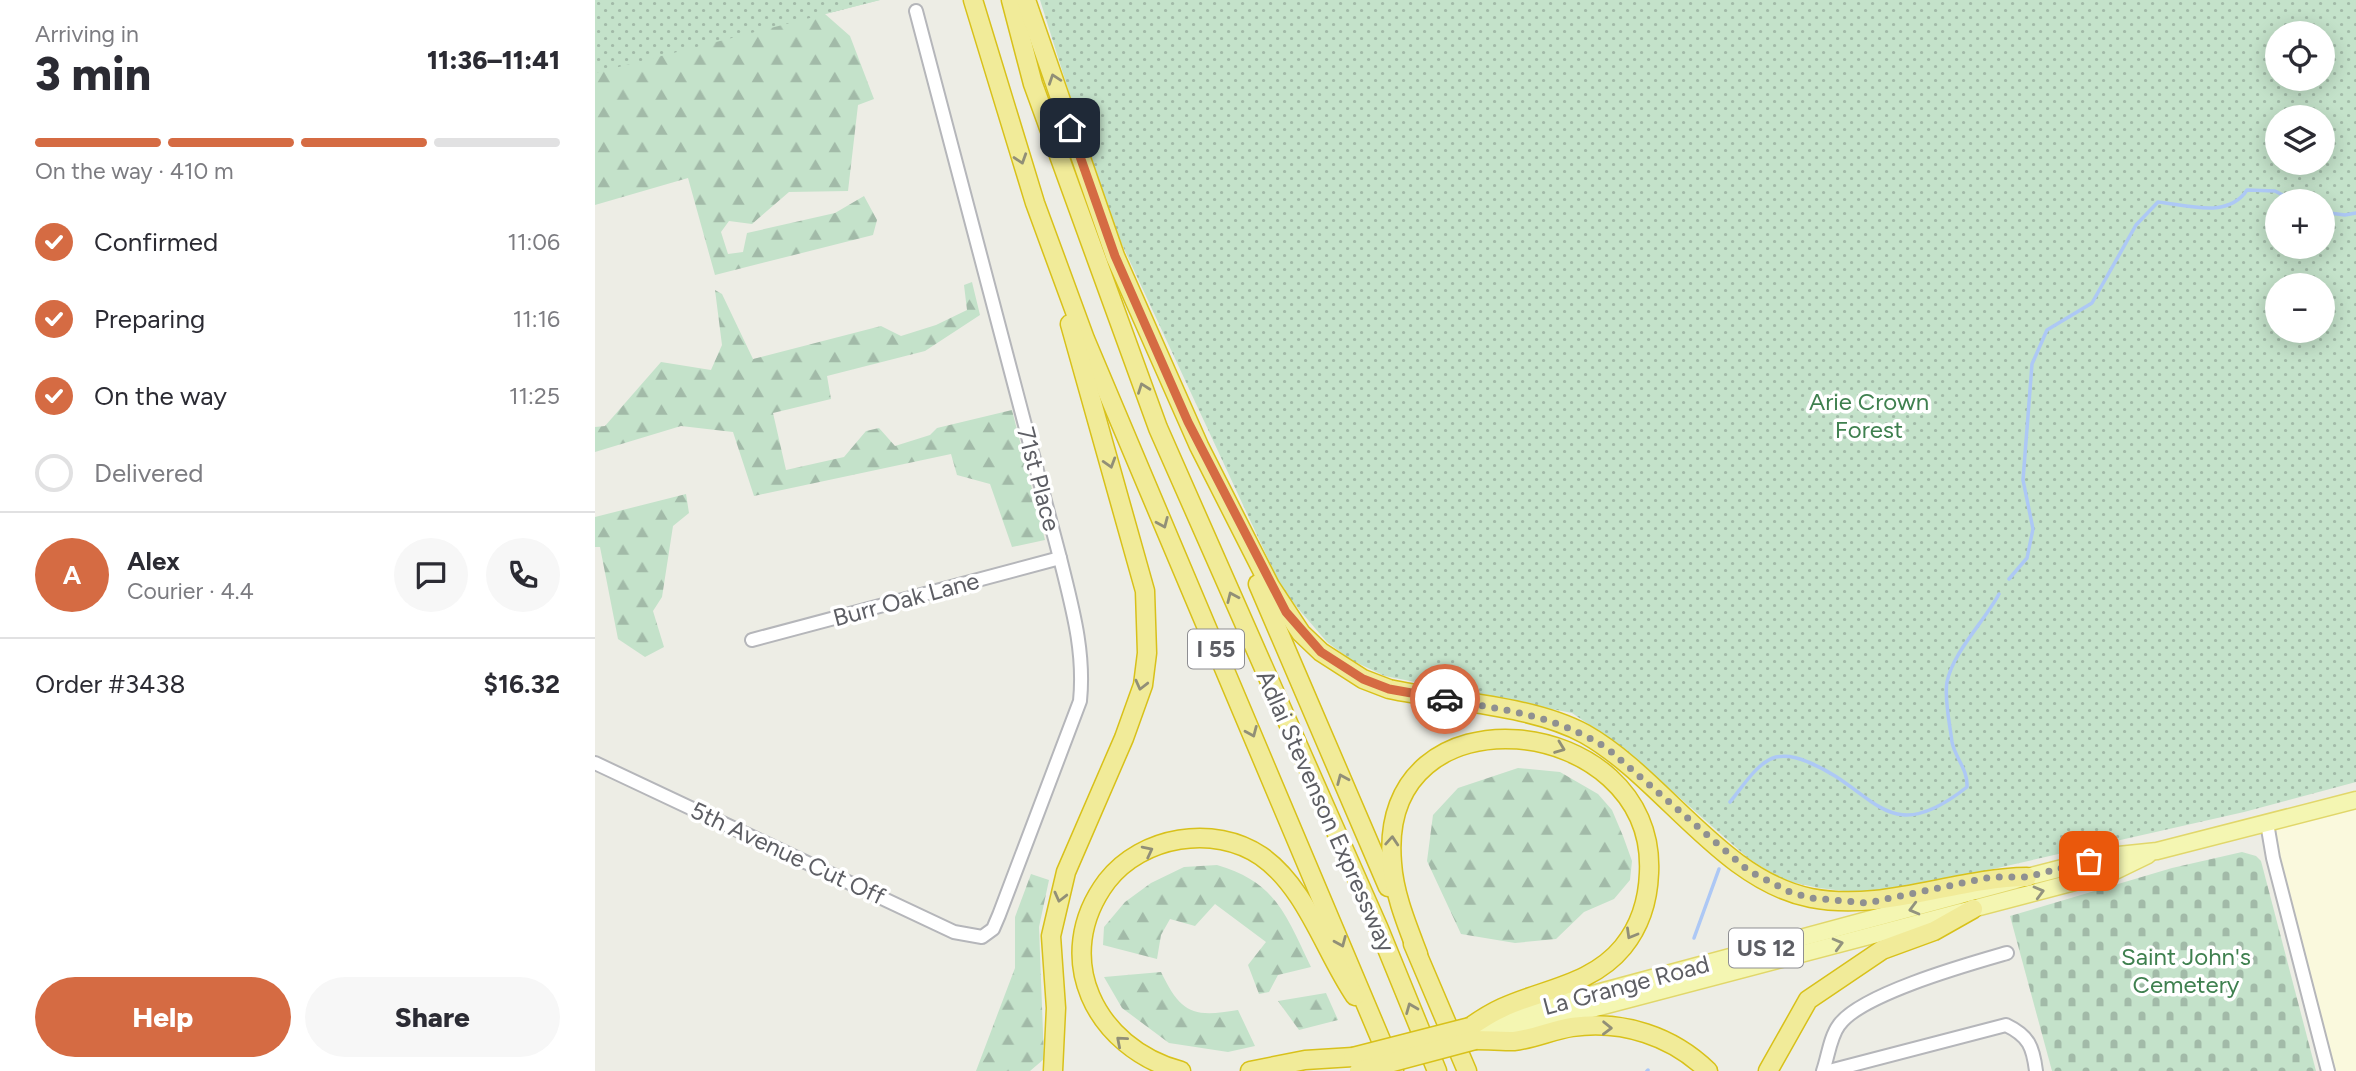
<!DOCTYPE html>
<html lang="en">
<head>
<meta charset="utf-8">
<style>
	body { margin:0; font-family:Figtree,sans-serif; background:#f7f7f7; color:#2b2b33; height:100vh; display:flex; flex-direction:column; font-size:26px; white-space:nowrap }
	* { box-sizing:border-box; margin:0 }
	p { font-size:23px; color:#7c7c81 }
	.icon { flex:none; width:38px; height:38px; fill:none; stroke:currentColor; stroke-width:2; stroke-linecap:round; stroke-linejoin:round }
	.map { position:relative; flex:1; overflow:hidden }
	.details { display:flex; flex-direction:column; background:#fff; width:595px }
	.details>* { flex:none }
	.tools { position:absolute; left:1670px; top:21px; display:grid; gap:14px }
	.tools a { display:grid; place-items:center; width:70px; height:70px; border-radius:50%; background:#fff; box-shadow:0 4px 18px #0003; font-size:35px }
	.pin { position:absolute; display:grid; place-items:center; width:60px; height:60px; color:#fff; margin:-30px; border-radius:14px; box-shadow:0 4px 10px #0006 }
	.courier { position:absolute; display:grid; place-items:center; width:70px; height:70px; margin:-35px; border:5px solid #d56b43; border-radius:50%; background:#fff; color:#222; box-shadow:0 2px 9px #0007 }
	.headline em { font-style:normal; font-weight:800 }
	.headline div { display:flex; flex-direction:column-reverse }
	.headline { display:flex; align-items:center; justify-content:space-between; height:119px; padding:0 35px }
	h1 { font-size:46px; font-weight:800; line-height:52px }
	.bar { display:grid; grid-template-columns:repeat(4,1fr); gap:10px 7px; align-content:center; height:84px; padding:0 35px }
	.bar i { height:9px; border-radius:5px; background:#e1e1e2 }
	.bar .selected { background:#d56b43 }
	.bar p { grid-column:span 4 }
	.line { display:flex; align-items:center; gap:18px; padding:0 35px; border-top:2px solid #e1e1e2 }
	.line div { flex:1 }
	.round { display:grid; place-items:center; flex:none; width:74px; height:74px; border-radius:37px; background:#f7f7f7 }
	ol { padding:0 35px; list-style:none }
	li { display:flex; align-items:center; gap:21px; height:77px }
	li p { margin-inline-start:auto }
	li .icon { padding:7px; border-radius:50%; background:#d56b43; color:#fff; stroke-width:4 }
	li:last-child { color:#7c7c81 }
	li i { width:38px; height:38px; border:4px solid #e1e1e2; border-radius:50% }
	.primary-button { display:flex; gap:14px; margin-top:auto; padding:14px 35px }
	.primary-button a { flex:1; height:80px; border-radius:42px; background:#d56b43; color:#fff; font-size:28px; font-weight:800; line-height:80px; text-align:center }
	.primary-button a+a { background:#f7f7f7; color:#2b2b33 }
	main { display:flex; flex:1; min-height:0 }
	.map>svg:first-child { display:block }
	.commercial { fill:#faf9dd }
	.forest { fill:url(#forest-firs) }
	.cemetery { fill:url(#cemetery-stones) }
	.park { fill:url(#park-dots); fill-rule:evenodd }
	.lines { fill:none; stroke-linecap:round; stroke-linejoin:round }
	.stream { stroke:#adc8f5; stroke-width:3.5 }
	.minor-casing { stroke:#b5b6ba; stroke-width:16 }
	.major-casing { stroke:#e1d76a; stroke-width:19 }
	.highway-casing { stroke:#d8c11a; stroke-width:21 }
	.minor { stroke:#fff; stroke-width:12 }
	.major { stroke:#f4f6b2; stroke-width:16 }
	.highway { stroke:#f1eb99; stroke-width:18 }
	.highway-bridge-casing { stroke:#d8c11a; stroke-width:21; stroke-linecap:butt }
	.highway-bridge { stroke:#f1eb99; stroke-width:18 }
	.oneway { stroke:#918f77 }
	.oneway2 { stroke:#92937f }
	.done { stroke:#8f9091; stroke-width:7; stroke-dasharray:0 12.6 }
	.route { stroke:#d56b43; stroke-width:9 }
	.labels { text-anchor:middle; dominant-baseline:central; stroke-width:7; stroke-linejoin:round; paint-order:stroke }
	.shield { fill:#fff; stroke:#8e8e92; stroke-width:2 }
	.shield-label { font-size:23px; font-weight:bold; fill:#5d5e64 }
	.park-label { font-size:24px; fill:#3f804f; stroke:#fff }
	.street-label { font-size:24px; fill:#5d5e64; stroke:#fff }
</style>
</head>
<body>
<main>
<section class="details">
<div class="headline"><div><h1>3 min</h1><p>Arriving in</p></div><em>11:36–11:41</em></div>
<div class="bar"><i class="selected"></i><i class="selected"></i><i class="selected"></i><i></i><p>On the way · 410 m</p></div>
<ol>
<li><svg class="icon" aria-label="check" viewBox="0 0 24 24"><path d="M5 12l5 5 9-10"/></svg>Confirmed<p>11:06</p></li>
<li><svg class="icon" aria-label="check" viewBox="0 0 24 24"><path d="M5 12l5 5 9-10"/></svg>Preparing<p>11:16</p></li>
<li><svg class="icon" aria-label="check" viewBox="0 0 24 24"><path d="M5 12l5 5 9-10"/></svg>On the way<p>11:25</p></li>
<li><i></i>Delivered</li>
</ol>
<div class="line" style="height:126px"><b class="round" style="background:#d56b43;color:#fff">A</b><div><b>Alex</b><p>Courier · 4.4</p></div><a class="round"><svg class="icon" aria-label="chat" viewBox="0 0 24 24"><path d="M4 5h16v11H9l-5 4z"/></svg></a><a class="round"><svg class="icon" aria-label="phone" viewBox="0 0 24 24"><path d="M5 4h4l2 5-3 2q2 4 5 5l2-3 5 2v4C11 20 4 13 5 4z"/></svg></a></div>
<div class="line" style="height:91px"><div>Order #3438</div><b>$16.32</b></div>
<div class="primary-button"><a>Help</a><a>Share</a></div>
</section>
<div class="map">
<svg width="1761" height="1071" viewBox="0 0 1761 1071">
	<defs>
		<pattern id="forest-firs" width="22" height="20" patternUnits="userSpaceOnUse" patternTransform="scale(1.75)"><rect width="22" height="20" fill="#c4e2ca"/><path d="M5 1l3.5 6h-7zM16 11l3.5 6h-7z" fill="#a2baa8"/></pattern>
		<pattern id="cemetery-stones" width="16" height="16" patternUnits="userSpaceOnUse" patternTransform="scale(1.75)"><rect width="16" height="16" fill="#c4e2ca"/><path d="M2 7V4a2 2 0 0 1 4 0v3zM10 15v-3a2 2 0 0 1 4 0v3z" fill="#a2baa8"/></pattern>
		<pattern id="park-dots" width="8" height="8" patternUnits="userSpaceOnUse" patternTransform="scale(1.75)"><rect width="8" height="8" fill="#c4e2ca"/><path d="M2 2h.1M6 6h.1" fill="none" stroke="#a2baa8" stroke-width="1.8" stroke-linecap="round"/></pattern>
	</defs>
	<rect width="100%" height="100%" fill="#edede5"/>
	<path class="commercial" d="M1761 802V1071H1737L1680 857 1676 824Z"/>
	<g class="forest">
		<path d="M0 0H285L230 14 255 36 279 99 263 105 253 191 194 192 157 224 134 221 126 232 133 254 148 252 152 233 240 213 269 196 282 220 278 235 120 275 93 178 0 205Z"/>
		<path d="M377 282 385 315 330 351 232 376 236 399 178 413 191 470 249 457 271 431 284 428 300 446 335 435 342 428 417 410 450 540 417 547 395 484 362 475 356 454 159 496 138 432 86 426 0 452V427L10 426 66 362 116 370 127 345 120 290 127 294 158 359 286 326 306 336 341 325 372 310 369 285Z"/>
		<path d="M91 494 94 513 78 526 67 597 58 611 69 647 50 657 23 639 5 547H0V517Z"/>
		<path d="M923 768 965 772 1003 794 1017 810 1028 836 1037 861 1035 880 1019 899 989 912 961 939 920 943 866 934 832 861 838 815 863 788Z"/>
		<path d="M622 865C681 882 691 915 716 967L683 975 674 992 664 994 653 965 671 942 620 904 600 926 575 919 566 935 562 959 508 945 509 927 530 902 556 883 589 867Z"/>
		<path d="M436 874 454 880 444 927 449 1059 435 1071H381L420 968V917Z"/>
		<path d="M566 972C586 1013 597 1018 643 1010L660 1046 633 1052 574 1043 527 1008 509 977Z"/>
		<path d="M731 993 743 1020 704 1030 683 1001Z"/>
	</g>
	<path class="cemetery" d="M1647 852 1661 856 1666 861 1721 1071H1457L1415 916 1577 868Z"/>
	<g class="park">
		<path d="M0 0H285L0 73Z"/>
		<path d="M445 0H1761V782L1649 812 1345 881 1265 893 1224 888 1187 880 1153 858 1026 746 977 713 790 676 756 660 732 642 688 591 511 210ZM1682 33H1727V79H1682ZM1682 117H1727V163H1682ZM1682 201H1727V247H1682ZM1682 285H1727V331H1682Z"/>
	</g>
	<g class="lines">
		<g class="stream">
			<path d="M1727 212 1750 215 1761 213"/>
			<path d="M1414 579 1432 558 1438 529 1428 480 1437 364 1452 330 1497 303 1541 225 1563 202C1593 205 1633 219 1652 190L1680 191 1699 201"/>
			<path d="M1135 802C1147 788 1162 762 1181 757 1191 755 1204 758 1213 762 1281 789 1291 851 1372 787 1373 769 1360 758 1357 742 1355 725 1349 699 1352 682 1358 652 1389 622 1404 594"/>
			<path d="M1099 938 1124 869"/>
			<path d="M1052 1071 1053 1070"/>
		</g>
		<defs>
			<g id="minor">
				<path d="M157 640 465 558"/>
				<path d="M0 763 359 932 387 937 398 929 404 915 485 701C490 651 477 607 465 558L321 11"/>
				<path d="M1672 823 1678 858 1733 1071"/>
				<path d="M1228 1071C1233 1057 1235 1037 1244 1025 1266 994 1374 964 1412 953"/>
				<path d="M1234 1071 1411 1025C1434 1036 1438 1047 1441 1071"/>
			</g>
			<g id="major">
				<path d="M886 1024 1432 877 1514 856 1562 851 1761 800"/>
				<path d="M890 1037 1518 872 1553 855"/>
			</g>
			<g id="highway">
				<path d="M378 0 440 203 490 339 799 1071"/>
				<path d="M416 0 438 84 563 428 784 929 842 1071"/>
				<path d="M431 0 520 256 604 446 675 586 706 633 726 652 768 679 794 689C854 702 937 705 990 734 1068 778 1126 880 1216 898 1289 912 1359 878 1432 877"/>
				<path d="M663 584 793 887"/>
				<path d="M818 944 872 1071"/>
				<path d="M823 954C812 925 799 894 797 863 781 681 1062 712 1054 873 1053 900 1045 926 1028 947 997 985 948 989 907 1008 896 1013 885 1020 875 1027"/>
				<path d="M880 1040C893 1040 906 1041 919 1041 938 1039 958 1030 977 1027 1028 1020 1077 1036 1113 1071"/>
				<path d="M458 1071 461 1008 456 936 471 872 529 738 548 685 552 653 550 591 475 324"/>
				<path d="M586 1071C500 1048 455 957 512 881 547 836 619 824 666 856 711 887 730 952 760 996"/>
				<path d="M655 1071 710 1060 758 1057"/>
				<path d="M1173 1071 1213 1000 1287 950 1339 931 1378 909"/>
			</g>
		</defs>
		<use href="#minor" class="minor-casing"/>
		<use href="#major" class="major-casing"/>
		<use href="#highway" class="highway-casing"/>
		<use href="#minor" class="minor"/>
		<use href="#major" class="major"/>
		<use href="#highway" class="highway"/>
		<defs>
			<g id="highway-bridge">
				<path d="M758 1057 875 1027"/>
				<path d="M764 1071 880 1040"/>
			</g>
		</defs>
		<use href="#highway-bridge" class="highway-bridge-casing"/>
		<use href="#highway-bridge" class="highway-bridge"/>
	</g>
	<defs><path id="oneway-chevron" d="M-2-3.5L2.5 0L-2 3.5" fill="none" stroke-width="1.6" stroke-linecap="round" stroke-linejoin="round" transform="scale(1.75)"/></defs>
	<g class="oneway">
		<use href="#oneway-chevron" transform="translate(459 79) rotate(-109)"/>
		<use href="#oneway-chevron" transform="translate(426 159) rotate(72)"/>
		<use href="#oneway-chevron" transform="translate(548 388) rotate(-110)"/>
		<use href="#oneway-chevron" transform="translate(515 463) rotate(73)"/>
		<use href="#oneway-chevron" transform="translate(568 523) rotate(67)"/>
		<use href="#oneway-chevron" transform="translate(637 597) rotate(-114)"/>
		<use href="#oneway-chevron" transform="translate(546 685) rotate(104)"/>
		<use href="#oneway-chevron" transform="translate(657 732) rotate(67)"/>
		<use href="#oneway-chevron" transform="translate(965 748) rotate(21)"/>
		<use href="#oneway-chevron" transform="translate(747 779) rotate(-113)"/>
		<use href="#oneway-chevron" transform="translate(797 841) rotate(-86)"/>
		<use href="#oneway-chevron" transform="translate(553 851) rotate(-27)"/>
		<use href="#oneway-chevron" transform="translate(465 897) rotate(104)"/>
		<use href="#oneway-chevron" transform="translate(1036 934) rotate(120)"/>
		<use href="#oneway-chevron" transform="translate(746 942) rotate(67)"/>
		<use href="#oneway-chevron" transform="translate(816 1008) rotate(-112)"/>
		<use href="#oneway-chevron" transform="translate(1012 1028) rotate(1)"/>
		<use href="#oneway-chevron" transform="translate(526 1041) rotate(-139)"/>
	</g>
	<g class="oneway2">
		<use href="#oneway-chevron" transform="translate(1444 892) rotate(-15)"/>
		<use href="#oneway-chevron" transform="translate(1319 909) rotate(165)"/>
		<use href="#oneway-chevron" transform="translate(1243 944) rotate(-15)"/>
	</g>
	<g class="lines">
		<path class="done" d="M850 699C912 711 959 714 1013 749L1154 871 1195 892 1216 898 1272 903 1396 877H1432L1494 861"/>
		<path class="route" d="M475 128 520 256 593 422 691 612 726 652 768 679 794 689 850 699"/>
	</g>
	<g class="labels">
		<g class="shield">
			<rect x="593" y="629.5" width="56" height="39" rx="5"/>
			<rect x="1134" y="928.5" width="74" height="39" rx="5"/>
		</g>
		<g class="shield-label">
			<text x="621" y="649">I 55</text>
			<text x="1171" y="948">US 12</text>
		</g>
		<g class="park-label">
			<text x="1274" y="401">Arie Crown<tspan x="1274" dy="28">Forest</tspan></text>
			<text x="1591" y="956">Saint John's<tspan x="1591" dy="28">Cemetery</tspan></text>
		</g>
		<g class="street-label">
			<text transform="translate(444 479) rotate(75)">71st Place</text>
			<text transform="translate(311 599) rotate(-15)">Burr Oak Lane</text>
			<text transform="translate(731 811) rotate(66)">Adlai Stevenson Expressway</text>
			<text transform="translate(193 853) rotate(25)">5th Avenue Cut Off</text>
			<text transform="translate(1031 985) rotate(-15)">La Grange Road</text>
		</g>
	</g>
</svg>
<div class="tools">
<a><svg class="icon" aria-label="locate" viewBox="0 0 24 24"><circle cx="12" cy="12" r="6"/><path d="M12 2v4M12 18v4M2 12h4M18 12h4"/></svg></a>
<a><svg class="icon" aria-label="layers" viewBox="0 0 24 24"><path d="M12 4l9 5-9 5-9-5zM3 14l9 5 9-5"/></svg></a>
<a>+</a>
<a>−</a>
</div>
<div class="pin" style="left:1494px;top:861px;background:#ea580c"><svg class="icon" aria-label="bag" viewBox="0 0 24 24"><path d="M5 8h14l-1 12H6zM9 8a3 3 0 0 1 6 0"/></svg></div>
<div class="pin" style="left:475px;top:128px;background:#1f2937"><svg class="icon" aria-label="home" viewBox="0 0 24 24"><path d="M3 11l9-7 9 7M6 9v11h12V9"/></svg></div>
<div class="courier" style="left:850px;top:699px"><svg class="icon" aria-label="car" viewBox="0 0 24 24"><path d="M5 17H2v-5l4-1 3-4h7l3 4 3 1v5h-3M9 17h6M6 11h13"/><circle cx="7" cy="17" r="2"/><circle cx="17" cy="17" r="2"/></svg></div>
</div>
</main>
</body>
</html>
